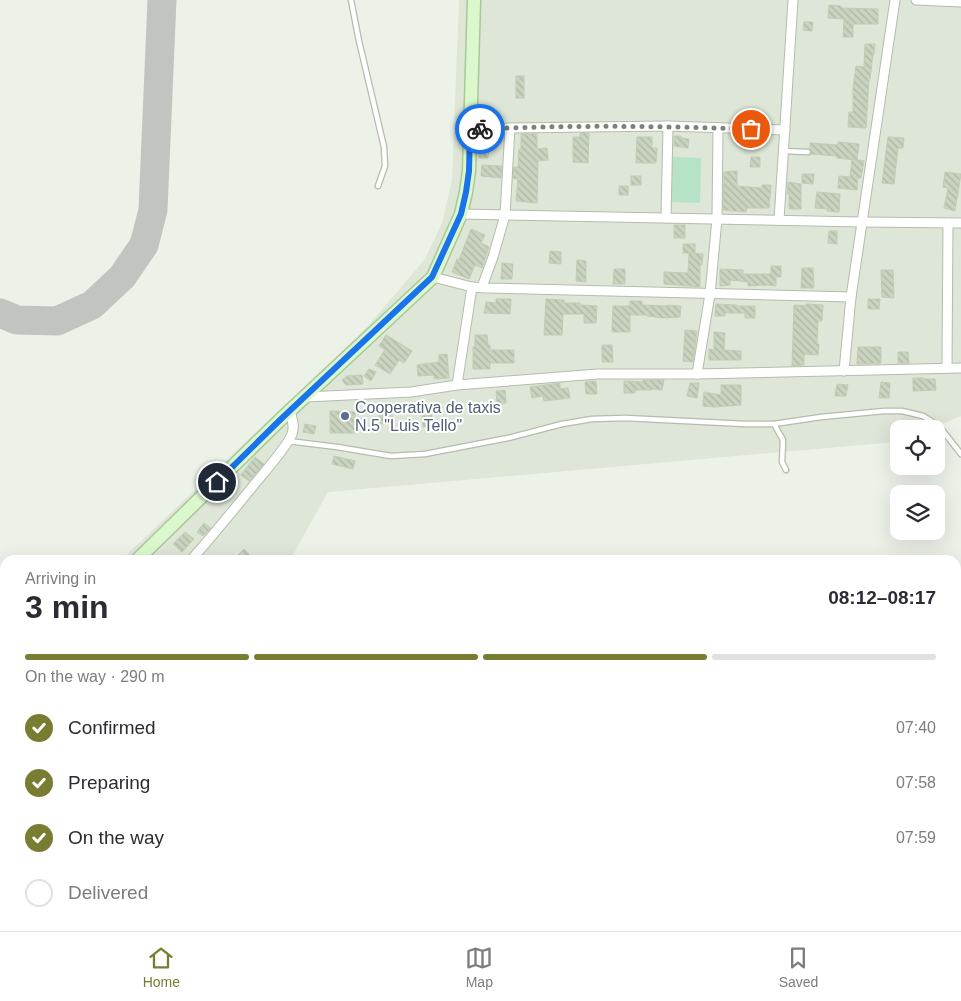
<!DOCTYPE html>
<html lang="en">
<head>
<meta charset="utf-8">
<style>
	body { margin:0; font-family:Arial,sans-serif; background:#f7f7f7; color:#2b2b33; height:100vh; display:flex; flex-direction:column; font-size:19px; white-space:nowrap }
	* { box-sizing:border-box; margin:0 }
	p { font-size:16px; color:#7c7c81 }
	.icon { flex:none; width:28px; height:28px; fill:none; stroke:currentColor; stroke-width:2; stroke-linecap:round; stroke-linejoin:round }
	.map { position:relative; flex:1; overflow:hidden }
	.panel { position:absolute; left:0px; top:555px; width:961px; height:376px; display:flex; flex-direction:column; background:#fff; border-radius:15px 15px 0 0; box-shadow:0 5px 20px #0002 }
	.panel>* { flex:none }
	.tools { position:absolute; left:890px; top:420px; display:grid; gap:10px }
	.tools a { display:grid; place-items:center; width:55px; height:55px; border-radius:10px; background:#fff; box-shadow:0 5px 20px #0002; font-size:25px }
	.pin { position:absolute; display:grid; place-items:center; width:42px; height:42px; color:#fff; margin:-21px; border:2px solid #fff; border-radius:50%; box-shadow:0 1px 5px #0007 }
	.courier { position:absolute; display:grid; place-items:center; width:50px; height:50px; margin:-25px; border:4px solid #1a73e8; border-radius:50%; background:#fff; color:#222; box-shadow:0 1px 6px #0007 }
	.headline em { font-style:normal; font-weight:700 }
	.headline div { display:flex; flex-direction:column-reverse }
	.headline { display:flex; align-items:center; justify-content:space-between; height:85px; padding:0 25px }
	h1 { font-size:32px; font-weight:700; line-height:38px }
	.bar { display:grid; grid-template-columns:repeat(4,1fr); gap:8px 5px; align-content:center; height:60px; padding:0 25px }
	.bar i { height:6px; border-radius:4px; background:#e1e1e2 }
	.bar .current { background:#787d32 }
	.bar p { grid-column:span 4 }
	ol { padding:0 25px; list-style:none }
	li { display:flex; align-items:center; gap:15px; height:55px }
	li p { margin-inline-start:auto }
	li .icon { padding:5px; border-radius:50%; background:#787d32; color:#fff; stroke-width:4 }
	li:last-child { color:#7c7c81 }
	li i { width:28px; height:28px; border:2px solid #e1e1e2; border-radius:50% }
	.menu { display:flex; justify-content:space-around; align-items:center; height:70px; border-top:1px solid #e1e1e2; background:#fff; font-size:14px; color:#7c7c81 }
	.menu a { display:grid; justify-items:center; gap:2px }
	.menu .current { color:#787d32 }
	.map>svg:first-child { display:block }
	.residential { fill:#dde6d7 }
	.green { fill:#b6e2c6 }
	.cemetery { fill:url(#cemetery-stones) }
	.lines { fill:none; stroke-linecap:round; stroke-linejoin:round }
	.taxiway { stroke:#c2c4c0; stroke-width:29 }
	.building { fill:url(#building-back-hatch); stroke:#c0cdb3 }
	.lane-casing { stroke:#b4bdac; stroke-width:7 }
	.street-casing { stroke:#b4bdac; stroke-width:11 }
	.secondary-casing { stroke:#a9c799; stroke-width:15 }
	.highway-casing { stroke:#85cc4a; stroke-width:19 }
	.lane { stroke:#fff; stroke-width:4.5 }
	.street { stroke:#fff; stroke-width:9 }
	.secondary { stroke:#dbf8cd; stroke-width:12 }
	.highway { stroke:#aaed79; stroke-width:16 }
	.done { stroke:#7b8276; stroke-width:5; stroke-dasharray:0 9 }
	.route { stroke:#1a73e8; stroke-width:6 }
	.service-dot { fill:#5c6f8a; stroke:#fff; stroke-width:2 }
	.labels { text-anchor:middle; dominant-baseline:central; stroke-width:4; stroke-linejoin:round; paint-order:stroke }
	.service-label { font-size:16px; fill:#4e5e75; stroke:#fff; text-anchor:start }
</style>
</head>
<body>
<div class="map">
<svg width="961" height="931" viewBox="0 0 961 931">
	<defs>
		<pattern id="cemetery-stones" width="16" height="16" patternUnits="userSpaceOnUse" patternTransform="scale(1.25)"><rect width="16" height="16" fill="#b6e2c6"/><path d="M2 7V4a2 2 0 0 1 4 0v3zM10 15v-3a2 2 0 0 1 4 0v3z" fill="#9ec3ab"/></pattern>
		<pattern id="building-back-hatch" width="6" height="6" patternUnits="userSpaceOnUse" patternTransform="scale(1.25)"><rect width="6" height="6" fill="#c9d3bf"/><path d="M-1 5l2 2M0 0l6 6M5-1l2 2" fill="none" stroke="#aeb6a5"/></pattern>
	</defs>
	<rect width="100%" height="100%" fill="#edf2e9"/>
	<g class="residential">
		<path d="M459 0H961V416L930 429H899V441L896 442 328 492 290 560H121L368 326 425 259 442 223 452 180Z"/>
		<path d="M5 669V926H831L829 931H0V673Z"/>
	</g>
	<path class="green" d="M672 157 701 158 700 203 671 202Z"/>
	<path class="cemetery" d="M6 926H157L154 931H4Z"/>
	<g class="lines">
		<path class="taxiway" d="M0 313 17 320 57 321 92 305 122 277 144 245 153 210 162 0"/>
	</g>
	<g class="building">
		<path d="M829 5 841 6V8L878 9V24H853V37H843L844 19 828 18Z"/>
		<path d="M804 22H813L812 31 803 30Z"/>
		<path d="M865 44H875L874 54H873L870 79H869L866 128 848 127 849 112H853V89L856 66 864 67Z"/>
		<rect x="516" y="76" width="8" height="22"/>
		<path d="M580 133H589L588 163 573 162V137H580Z"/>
		<path d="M521 134H537V149L547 148 548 160 538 161 537 203 516 201 518 179 513 178 514 167 518 168 519 149H521Z"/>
		<path d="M674 136H681V138L689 139 688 148 674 146Z"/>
		<path d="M637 137H652V148H657L656 163H636Z"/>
		<path d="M888 137 904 138 903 148H898L894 184 882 183Z"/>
		<path d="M838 142 859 144 857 160 837 158V156L811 154 812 152 810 149V143L838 145Z"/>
		<path d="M479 149H489L488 158H479Z"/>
		<path d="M751 157H760V167H750Z"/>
		<path d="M852 159 864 161 861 178H858L857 190 838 188 839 176 850 177Z"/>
		<path d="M482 165 502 166 501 178 481 176Z"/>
		<path d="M737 171V186L762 188V185H771L769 208H747L746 212 723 210 724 172Z"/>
		<path d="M945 172 961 174 955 211 944 208 948 188 943 187Z"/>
		<path d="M802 174H814L813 184 802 183Z"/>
		<rect x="631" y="176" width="10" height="9"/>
		<path d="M788 182 801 184V209H789V194H787Z"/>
		<rect x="619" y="186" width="9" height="9"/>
		<path d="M817 192 840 194 839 212 827 211 828 209 815 208Z"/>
		<rect x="674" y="225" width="11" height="13"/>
		<path d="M471 229 485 235 481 243 489 247 482 268 475 265 469 279 452 272 457 259 459 260Z"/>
		<path d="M829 231H837V244L828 243Z"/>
		<rect x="683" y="244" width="12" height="9"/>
		<path d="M550 251 561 252V264L549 263Z"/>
		<path d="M689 253 703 254 702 265H700V287L664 284V272L688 273Z"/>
		<path d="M577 260 586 261V282L576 281Z"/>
		<path d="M502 263 513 264 512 279H501Z"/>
		<path d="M771 266H781V277H776V286L767 285 748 286V282L730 280V285L720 286V269L743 270V274H771Z"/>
		<path d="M802 268H813L814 288H801Z"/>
		<path d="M614 269H625V284H613Z"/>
		<path d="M881 270H893L894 298 882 297Z"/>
		<path d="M496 299H511L510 314 484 313 486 302 496 303Z"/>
		<path d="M546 299 564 300V303H580V305L597 306 596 323H584V314H563L562 335H544Z"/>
		<path d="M868 299H880L879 309H868Z"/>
		<path d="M630 301H642V305L667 306 668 305 681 306 680 317 663 318 647 316V315H630V332H612L613 306H630Z"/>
		<path d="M716 304 737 305V306H755V318H745V313H725V316H715Z"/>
		<path d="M806 304 823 305 822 321H818L817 344H819L818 355 804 354V365L792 366 794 305 806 306Z"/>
		<path d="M685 330 697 331 693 362 683 361Z"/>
		<path d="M714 332 725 333 724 350 741 351V360H709V349L714 350Z"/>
		<path d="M386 335 412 351 404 363 399 360 390 374 375 365 385 350 379 346Z"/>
		<path d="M475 335H487L488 345H490V350H514V363H490V369H473V347H475Z"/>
		<path d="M602 345H612L613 362H602Z"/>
		<path d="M858 347H881V363L857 364Z"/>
		<path d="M898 352H908L909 363H898Z"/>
		<path d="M447 354 449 378 434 379V375L418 376 417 365 439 362V355Z"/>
		<path d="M369 369 376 372 371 381 364 376Z"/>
		<path d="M362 375 363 384 346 385 342 380 347 376Z"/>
		<path d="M913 378H924V379H935L936 390 913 391Z"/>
		<path d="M643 380H664L662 390 652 389V390H635V393H624V381L643 382Z"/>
		<path d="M596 381 597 394H586L585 382Z"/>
		<path d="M881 382 890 383 889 398H879Z"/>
		<path d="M560 383V389L568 388 570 398 544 401 543 396 532 398 530 387Z"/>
		<path d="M690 383H699L697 398 687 396Z"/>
		<path d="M837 384 848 385 846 396H835Z"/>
		<path d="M721 385H741V405L714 407 703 406 704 392 721 395Z"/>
		<path d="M505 390 506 403 497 404 496 391Z"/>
		<path d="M330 411 355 412V433H330Z"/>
		<rect x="379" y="413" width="13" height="11"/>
		<path d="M431 414 433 425 423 427 422 416Z"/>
		<path d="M305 424 316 426 314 434 303 432Z"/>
		<path d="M334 456 355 461 353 469 332 464Z"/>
		<path d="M255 457 264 464 249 481 241 475Z"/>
		<path d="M204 523 211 528 203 536 197 532Z"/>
		<path d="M185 532 194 539 182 552 173 544Z"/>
		<path d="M244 549 249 554 244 560H233Z"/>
	</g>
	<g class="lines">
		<defs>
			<g id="lane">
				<path d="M351 0 359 41 384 147 385 166 378 186"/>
				<path d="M783 151 808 152"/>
				<path d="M774 424 783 440 782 462 786 470"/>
				<path d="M288 441 337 447 391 456 425 454 508 438 562 424 592 419 625 418 745 424H774L821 417 884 411H902L923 416 939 426 961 454"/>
			</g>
			<g id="street">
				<path d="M916 0 961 2"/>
				<path d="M470 130 510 128"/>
				<path d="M461 214 862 222 961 223"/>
				<path d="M666 218 668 126"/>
				<path d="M779 220 793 0"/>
				<path d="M433 277 472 287 486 288 851 297"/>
				<path d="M482 287 493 257 505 215 510 128 668 126 785 130"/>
				<path d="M947 368 948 223"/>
				<path d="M844 371 851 297 895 0"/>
				<path d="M697 374 710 294 717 219 718 128"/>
				<path d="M457 385 472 287"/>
				<path d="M306 397 411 392 457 385 598 374H697L961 368"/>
				<path d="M191 560C216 532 239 503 263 474 272 463 287 446 292 434 295 426 292 418 290 411"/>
				<path d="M0 812 5 813"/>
				<path d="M0 887 5 889"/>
				<path d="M0 926 5 916"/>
				<path d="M308 926 315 931"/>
				<path d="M538 926 539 931"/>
				<path d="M439 931 445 926"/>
				<path d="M780 931 790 926"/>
			</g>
			<g id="secondary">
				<path d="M137 560 281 419 433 277 461 214 466 192 469 171 474 0"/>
				<path d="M0 691 5 687"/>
			</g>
			<g id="highway">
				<path d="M956 917 961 914"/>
				<path d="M925 931 935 926"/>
			</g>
		</defs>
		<use href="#lane" class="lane-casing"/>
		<use href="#street" class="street-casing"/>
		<use href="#secondary" class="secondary-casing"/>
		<use href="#highway" class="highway-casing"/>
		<use href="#lane" class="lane"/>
		<use href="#street" class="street"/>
		<use href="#secondary" class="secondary"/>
		<use href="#highway" class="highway"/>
	</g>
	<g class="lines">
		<path class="done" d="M480 129C570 125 661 126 751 129"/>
		<path class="route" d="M217 482 281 419 432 277 461 214 466 192 469 171 470 130 480 129"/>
	</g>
	<circle class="service-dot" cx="345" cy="416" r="5"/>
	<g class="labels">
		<g class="service-label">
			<text x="355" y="407">Cooperativa de taxis<tspan x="355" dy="18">N.5 "Luis Tello"</tspan></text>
		</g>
	</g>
</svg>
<div class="tools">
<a><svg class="icon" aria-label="locate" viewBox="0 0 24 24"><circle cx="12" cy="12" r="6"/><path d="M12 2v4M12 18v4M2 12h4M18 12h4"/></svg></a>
<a><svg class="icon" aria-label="layers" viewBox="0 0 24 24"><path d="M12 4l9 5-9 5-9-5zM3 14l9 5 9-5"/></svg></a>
</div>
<div class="pin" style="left:751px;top:129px;background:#ea580c"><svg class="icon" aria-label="bag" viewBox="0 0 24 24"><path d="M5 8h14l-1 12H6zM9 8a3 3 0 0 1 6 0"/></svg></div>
<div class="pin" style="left:217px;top:482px;background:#1f2937"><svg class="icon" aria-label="home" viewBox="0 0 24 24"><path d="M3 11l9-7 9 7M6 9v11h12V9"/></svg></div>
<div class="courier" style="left:480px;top:129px"><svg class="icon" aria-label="bike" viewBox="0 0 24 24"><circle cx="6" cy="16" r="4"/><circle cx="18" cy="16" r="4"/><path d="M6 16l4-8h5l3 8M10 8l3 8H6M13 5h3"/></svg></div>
<section class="panel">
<div class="headline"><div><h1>3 min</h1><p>Arriving in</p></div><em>08:12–08:17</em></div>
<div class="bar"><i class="current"></i><i class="current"></i><i class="current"></i><i></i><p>On the way · 290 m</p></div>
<ol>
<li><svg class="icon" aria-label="check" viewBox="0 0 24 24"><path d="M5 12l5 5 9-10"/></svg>Confirmed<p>07:40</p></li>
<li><svg class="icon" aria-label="check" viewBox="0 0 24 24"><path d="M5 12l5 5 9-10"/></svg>Preparing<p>07:58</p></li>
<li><svg class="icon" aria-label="check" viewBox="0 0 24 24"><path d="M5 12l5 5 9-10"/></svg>On the way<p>07:59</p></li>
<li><i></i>Delivered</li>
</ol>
</section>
</div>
<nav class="menu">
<a class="current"><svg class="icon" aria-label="home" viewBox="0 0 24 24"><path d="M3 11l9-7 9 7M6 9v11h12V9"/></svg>Home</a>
<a><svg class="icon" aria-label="map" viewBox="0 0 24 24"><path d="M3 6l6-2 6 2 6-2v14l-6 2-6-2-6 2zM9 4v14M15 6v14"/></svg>Map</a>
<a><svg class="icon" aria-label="saved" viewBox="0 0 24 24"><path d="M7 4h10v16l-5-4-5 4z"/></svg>Saved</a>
</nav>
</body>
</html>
